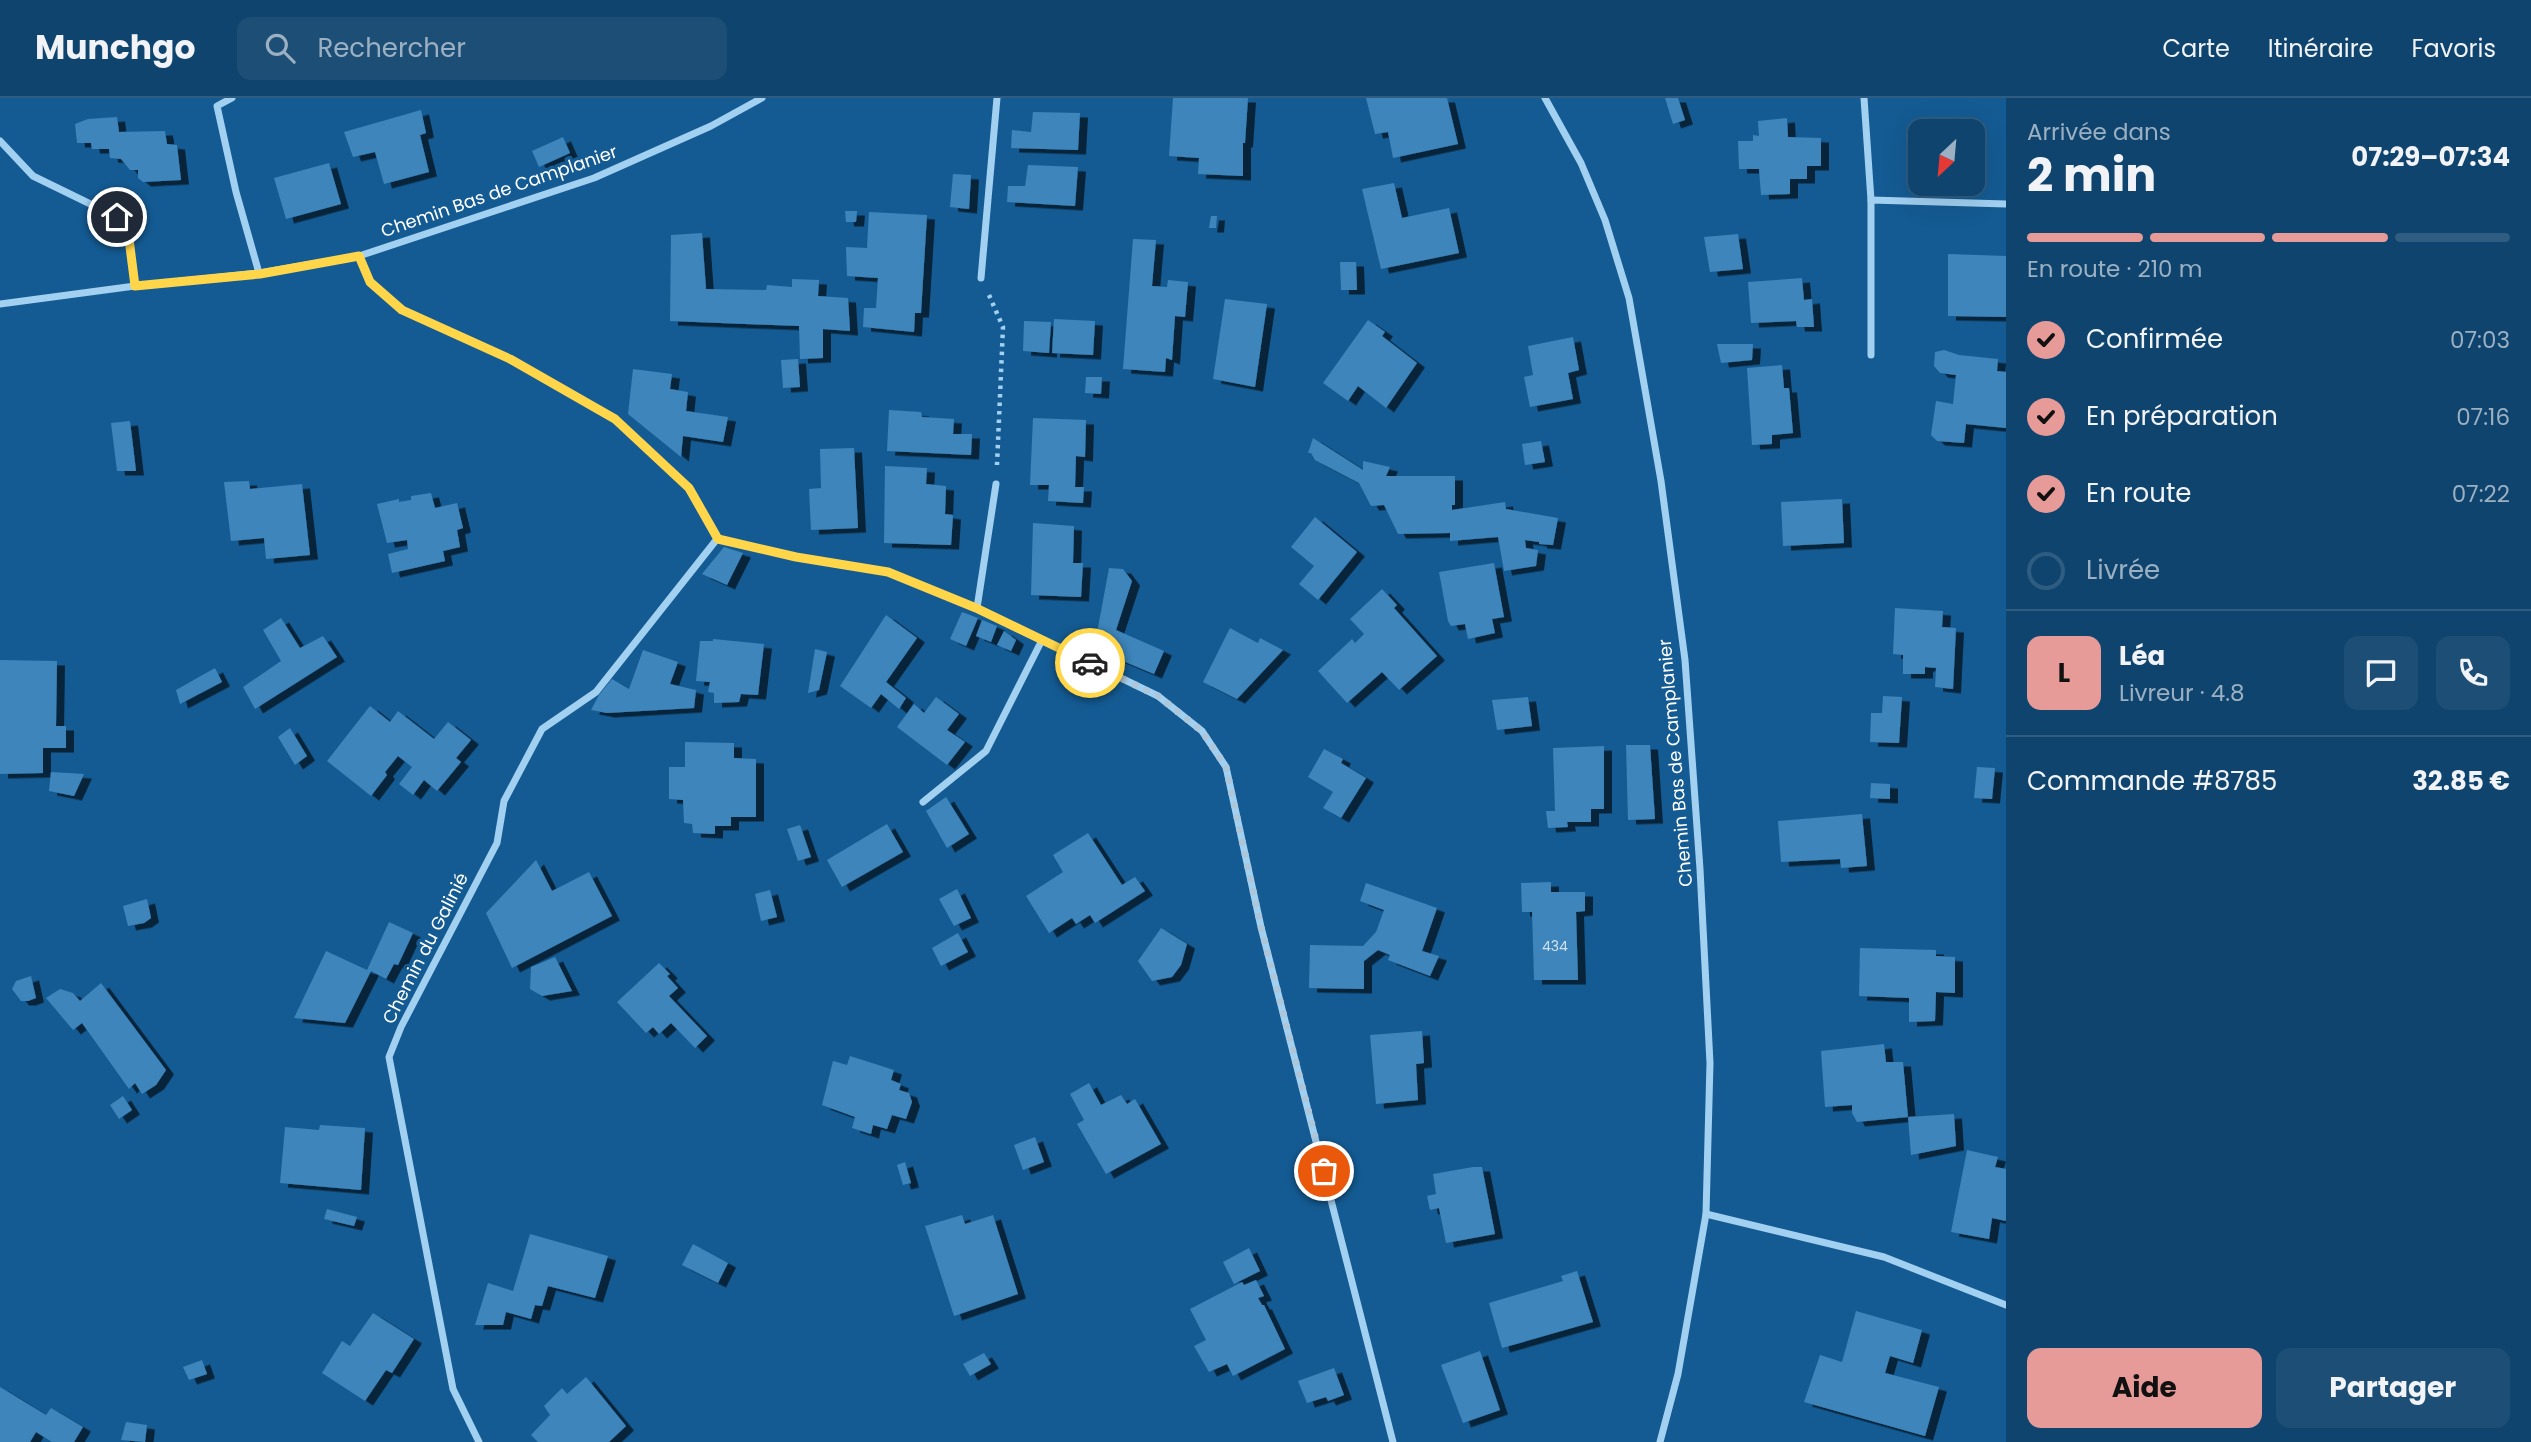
<!DOCTYPE html>
<html lang="fr">
<head>
<meta charset="utf-8">
<style>
	body { margin:0; font-family:Poppins,sans-serif; background:#1d4e76; color:#f1f3f6; height:100vh; display:flex; flex-direction:column; font-size:26px; white-space:nowrap }
	* { box-sizing:border-box; margin:0 }
	p { font-size:23px; color:#9bb0c2 }
	.icon { flex:none; width:38px; height:38px; fill:none; stroke:currentColor; stroke-width:2; stroke-linecap:round; stroke-linejoin:round }
	.map { position:relative; flex:1; overflow:hidden }
	.side { display:flex; flex-direction:column; background:#0f446e; width:525px }
	.side>* { flex:none }
	.needle { width:46px; rotate:206deg }
	.controls { position:absolute; left:1908px; top:21px; display:grid; gap:14px }
	.controls a { display:grid; place-items:center; width:77px; height:77px; border-radius:14px; background:#0f446e; box-shadow:0 7px 28px #0002,0 0 0 2px #2f5c81; font-size:35px }
	.pin { position:absolute; display:grid; place-items:center; width:60px; height:60px; color:#fff; margin:-30px; border:4px solid #fff; border-radius:50%; box-shadow:0 2px 7px #0007 }
	.courier { position:absolute; display:grid; place-items:center; width:70px; height:70px; margin:-35px; border:5px solid #ffd54a; border-radius:50%; background:#fff; color:#222; box-shadow:0 2px 9px #0007 }
	.overview em { font-style:normal; font-weight:700 }
	.overview div { display:flex; flex-direction:column-reverse }
	.overview { display:flex; align-items:center; justify-content:space-between; height:119px; padding:0 21px }
	h1 { font-size:46px; font-weight:700; line-height:52px }
	.bar { display:grid; grid-template-columns:repeat(4,1fr); gap:10px 7px; align-content:center; height:84px; padding:0 21px }
	.bar i { height:9px; border-radius:5px; background:#2f5c81 }
	.bar .active { background:#e69b98 }
	.bar p { grid-column:span 4 }
	.line { display:flex; align-items:center; gap:18px; padding:0 21px; border-top:2px solid #2f5c81 }
	.line div { flex:1 }
	.round { display:grid; place-items:center; flex:none; width:74px; height:74px; border-radius:14px; background:#1d4e76 }
	ol { padding:0 21px; list-style:none }
	li { display:flex; align-items:center; gap:21px; height:77px }
	li p { margin-inline-start:auto }
	li .icon { padding:7px; border-radius:50%; background:#e69b98; color:#111; stroke-width:4 }
	li:last-child { color:#9bb0c2 }
	li i { width:38px; height:38px; border:4px solid #2f5c81; border-radius:50% }
	.cta { display:flex; gap:14px; margin-top:auto; padding:14px 21px }
	.cta a { flex:1; height:80px; border-radius:14px; background:#e69b98; color:#111; font-size:28px; font-weight:700; line-height:80px; text-align:center }
	.cta a+a { background:#1d4e76; color:#f1f3f6 }
	header { display:flex; align-items:center; gap:42px; box-sizing:border-box; height:98px; padding:0 35px; background:#0f446e; border-bottom:2px solid #2f5c81 }
	header strong { font-size:33px }
	nav { display:flex; gap:38px; margin-inline-start:auto; font-size:24px }
	.search { width:490px; height:63px; background:#1d4e76; display:flex; align-items:center; gap:18px; box-sizing:border-box; padding:0 24px; border-radius:14px; color:#9bb0c2; font-size:26px }
	main { display:flex; flex:1; min-height:0 }
	.map>svg:first-child { display:block }
	.building { fill:#3d85bb; filter:url(#shadow) }
	.lines { fill:none; stroke-linecap:round; stroke-linejoin:round }
	.path { stroke:#a2d0f1; stroke-width:4.5; stroke-dasharray:3.5 5; stroke-linecap:butt }
	.minor { stroke:#a2d0f1; stroke-width:7 }
	.done { stroke:#adc6d9; stroke-width:7; stroke-dasharray:0 12.6 }
	.route { stroke:#ffd54a; stroke-width:9 }
	.labels { text-anchor:middle; dominant-baseline:central; stroke-width:7; stroke-linejoin:round; paint-order:stroke }
	.number-label { font-size:14px; fill:#cee0ee }
	.street-label { font-size:18px; fill:#fff; stroke:#145b93 }
</style>
</head>
<body>
<header>
<strong>Munchgo</strong>
<div class="search"><svg class="icon" aria-label="search" viewBox="0 0 24 24"><circle cx="10" cy="10" r="6"/><path d="M15 15l6 6"/></svg>Rechercher</div>
<nav><a>Carte</a><a>Itinéraire</a><a>Favoris</a></nav>
</header>
<main>
<div class="map">
<svg width="2006" height="1344" viewBox="0 0 2006 1344">
	<defs>
		<filter id="shadow"><feDropShadow dx="8" dy="4.5" stdDeviation="0" flood-color="#0009"/></filter>
	</defs>
	<rect width="100%" height="100%" fill="#145b93"/>
	<g class="building">
		<path d="M1173 0H1248L1245 45H1243V78L1198 76 1199 60 1169 58Z"/>
		<path d="M1366 0H1447L1458 46 1393 60 1388 34 1375 36Z"/>
		<path d="M1665 0H1678L1685 22 1673 26Z"/>
		<path d="M421 12 426 35 420 37 429 74 384 86 375 54 353 59 344 34Z"/>
		<path d="M1033 14 1080 15 1078 52 1011 50 1012 32 1031 34Z"/>
		<path d="M117 19 119 34 165 33 167 46 177 47 181 82 143 84 138 80V72H130L121 61 110 60 109 51H92L91 45H77L75 26 88 21Z"/>
		<path d="M1787 20 1788 39 1821 40V68H1807V81H1790V96L1761 97 1759 71H1739L1738 43H1753V37L1759 38 1758 23Z"/>
		<path d="M563 39 570 55 539 69 532 53Z"/>
		<path d="M329 65 341 106 286 121 274 80Z"/>
		<path d="M1028 67 1078 69 1075 108 1007 104 1008 88H1025Z"/>
		<path d="M953 76 971 77 969 111 950 109Z"/>
		<path d="M1394 85 1402 120 1449 110 1459 155 1381 171 1362 91Z"/>
		<path d="M845 113H857L856 124H846Z"/>
		<path d="M869 114 927 117 921 215H915L914 234 863 229 864 210H876L878 180 847 178 846 149 867 150Z"/>
		<path d="M1211 118H1217L1216 130H1209Z"/>
		<path d="M702 135 706 191 766 192 767 187 792 189V181L819 182 818 198 848 200 850 233 823 231V260L800 261 799 228 670 223 671 137Z"/>
		<path d="M1738 136 1743 171 1710 174 1704 139Z"/>
		<path d="M1133 141 1156 142 1152 188 1167 189 1168 182 1188 184 1185 219 1175 218 1172 262 1166 260 1165 274 1123 271Z"/>
		<path d="M1948 156 2006 158V219L1948 218Z"/>
		<path d="M1340 164H1356L1357 192H1341Z"/>
		<path d="M1802 180 1804 202 1812 201 1814 229H1797L1796 223 1751 225 1748 184Z"/>
		<path d="M1225 201 1267 206 1255 289 1213 281Z"/>
		<path d="M1054 221 1095 223 1093 257 1052 255Z"/>
		<path d="M1368 222 1385 234 1382 238 1417 265 1386 310 1358 288 1348 303 1323 285Z"/>
		<path d="M1024 223 1051 224 1049 255 1023 253Z"/>
		<path d="M1573 239 1579 272 1568 275 1573 301 1530 309 1524 279 1533 277 1528 248Z"/>
		<path d="M1717 246H1753L1752 262 1721 265Z"/>
		<path d="M1944 252 1959 257 1998 261 1997 273 2006 274V330L1966 326 1964 345 1937 343 1931 337 1936 303 1953 306 1956 277 1940 275 1934 268 1935 254Z"/>
		<path d="M798 261 800 289 783 290 781 262Z"/>
		<path d="M1782 267 1784 290H1789L1793 335 1772 337V346L1752 347 1747 270Z"/>
		<path d="M633 271 672 276 670 291 688 294 686 313 728 319 723 344 683 338 681 359 628 316Z"/>
		<path d="M1086 279H1102L1101 296 1085 295Z"/>
		<path d="M889 312 921 314 922 319 954 321 953 336H972L971 357 887 353Z"/>
		<path d="M1033 320 1086 322 1085 359 1076 358 1075 389H1084L1083 405 1048 403 1049 387H1030Z"/>
		<path d="M130 323 136 373H117L111 325Z"/>
		<path d="M1313 340 1363 372V363L1390 369 1386 378H1455V407H1452V412L1505 404 1506 411 1558 420 1553 447 1539 446V444L1525 442 1526 450 1538 452 1536 468 1504 473 1498 439 1450 443V435L1398 436 1384 407 1371 408 1359 385 1315 362 1311 355H1308Z"/>
		<path d="M1541 343 1545 364 1525 367 1522 346Z"/>
		<path d="M854 350 858 430 811 432 809 391 821 390 820 351Z"/>
		<path d="M885 368 927 370 926 386 946 388 945 416 953 417 951 447 884 445Z"/>
		<path d="M249 383 250 391 302 386 310 457 266 461 264 440 231 443 224 384Z"/>
		<path d="M431 395 435 410 457 405 463 430 457 432 460 449 443 453 445 463 392 475 388 456 408 451 407 442 387 445 377 406 399 401V404L411 402V398Z"/>
		<path d="M1842 401 1844 445 1783 448 1781 404Z"/>
		<path d="M1315 419 1357 454 1318 502 1299 486 1314 468 1291 449Z"/>
		<path d="M1033 425 1074 428 1073 465H1083L1081 499 1031 497Z"/>
		<path d="M724 449 743 455 727 487 702 476Z"/>
		<path d="M1494 465 1504 519 1492 521 1495 535 1468 541 1465 526 1451 528 1448 523 1439 474Z"/>
		<path d="M1109 470 1123 471 1132 483 1116 532 1164 553 1154 576 1094 551Z"/>
		<path d="M1382 491 1397 507 1394 510 1437 558 1399 592 1382 574 1347 605 1318 573 1352 541 1355 545 1364 536 1350 521Z"/>
		<path d="M1895 510 1943 513 1942 529 1956 530 1953 591 1935 589 1936 570 1925 569V576H1903V557L1893 556Z"/>
		<path d="M962 514 978 520 966 548 950 541Z"/>
		<path d="M886 517 917 540 886 584 906 600 899 611 881 596 871 610 840 588Z"/>
		<path d="M281 520 300 550 323 538 337 559 255 611 243 589 281 563 263 532Z"/>
		<path d="M982 522 997 528 991 544 976 538Z"/>
		<path d="M1230 530 1258 545 1260 540 1283 552 1237 601 1203 584Z"/>
		<path d="M1004 533 1016 542 1011 553 997 547Z"/>
		<path d="M713 541 764 546 758 597 741 596 739 604 714 605V595L708 594 710 584 696 583 700 543H713Z"/>
		<path d="M815 551 827 554 819 592 808 595Z"/>
		<path d="M643 552 678 564 670 586 696 592 694 610 607 615 591 612 599 597 612 581 629 591Z"/>
		<path d="M0 562 57 563 56 628H66V650H43V675L0 676Z"/>
		<path d="M215 570 222 584 180 606 176 592Z"/>
		<path d="M1883 598 1902 599 1899 645 1870 644 1871 615H1882Z"/>
		<path d="M936 599 959 616 947 632 965 644 947 667 897 629 914 606 924 615Z"/>
		<path d="M1528 599 1532 628 1497 632 1492 602Z"/>
		<path d="M370 608 390 624 398 613 434 641 448 624 471 642 456 660 461 664 437 693 424 682 413 697 399 686 412 669 398 658 385 674 387 677 371 698 327 663Z"/>
		<path d="M290 630 307 658 295 667 278 639Z"/>
		<path d="M685 644 734 645V660L756 661V719H731V728H715V736L693 735 692 726 684 725 683 702 669 701V669H685Z"/>
		<path d="M1626 647H1650L1655 721 1628 722Z"/>
		<path d="M1604 648V711H1591V724H1567L1568 729 1548 730 1546 713H1555L1553 650Z"/>
		<path d="M1324 651 1343 661 1341 665 1366 680 1341 720 1323 710 1333 694 1308 679Z"/>
		<path d="M1977 669 1995 670 1992 701 1974 700Z"/>
		<path d="M51 674 84 676 74 698 49 693Z"/>
		<path d="M1871 685 1890 686V701L1870 700Z"/>
		<path d="M946 699 969 736 947 750 926 713Z"/>
		<path d="M1862 716 1867 768 1841 770 1840 761 1781 764 1778 723Z"/>
		<path d="M887 726 903 754 842 789 827 762Z"/>
		<path d="M800 727 811 759 798 763 787 731Z"/>
		<path d="M1088 735 1122 787 1135 779 1145 793 1095 825 1090 817 1076 826 1072 820 1049 835 1026 798 1063 774 1053 757Z"/>
		<path d="M536 762 552 793 589 774 612 818 512 870 486 815Z"/>
		<path d="M1551 784V794H1585V813L1576 814 1578 882H1534L1532 814H1522L1521 785Z"/>
		<path d="M1366 785 1437 810 1422 853 1439 858 1430 878 1388 862 1390 857 1378 852 1364 863V891L1309 890 1310 847 1363 848 1376 834 1384 812 1360 803Z"/>
		<path d="M957 791 971 820 954 828 939 801Z"/>
		<path d="M770 792 777 819 761 823 755 796Z"/>
		<path d="M147 801 151 820 144 825 128 828 123 808Z"/>
		<path d="M389 824 413 835 398 867 394 866 386 881 371 873 345 925 294 920 326 853 367 872Z"/>
		<path d="M1161 830 1187 846 1181 867 1172 879 1152 883 1138 863Z"/>
		<path d="M958 835 968 854 941 868 932 850Z"/>
		<path d="M1860 850 1936 852V858L1955 859V895L1936 894 1935 923 1909 924V900L1859 898Z"/>
		<path d="M555 859 572 893 542 898 530 891 531 869Z"/>
		<path d="M659 865 670 876 667 878 678 890 669 898 707 938 695 950 671 925 659 936 653 929 646 935 617 904Z"/>
		<path d="M31 878 36 900 28 903H21L12 891 16 883Z"/>
		<path d="M101 885 166 972 156 987 142 996 135 985 129 991 82 925 73 932 46 900 60 891 73 895 80 903Z"/>
		<path d="M1422 933 1424 965 1416 966 1418 1002 1376 1006 1370 937Z"/>
		<path d="M1884 946 1886 964H1903L1908 1019 1857 1024 1852 1015V1007L1825 1009 1821 953Z"/>
		<path d="M850 958 894 972 891 982 901 986 899 992 909 995 912 1004 906 1021 892 1017 887 1031 873 1027 871 1036 852 1030 855 1019 822 1007 833 963 847 967Z"/>
		<path d="M1089 985 1101 1007 1121 997 1127 1006 1135 1001 1161 1046 1106 1076 1077 1026 1084 1022 1070 996Z"/>
		<path d="M123 998 132 1012 119 1021 110 1007Z"/>
		<path d="M1954 1016 1956 1048 1911 1057 1908 1019Z"/>
		<path d="M320 1027 365 1030 361 1092 280 1085 285 1029 319 1032Z"/>
		<path d="M1035 1039 1044 1064 1023 1072 1014 1047Z"/>
		<path d="M1967 1052 1998 1059 1995 1069 2006 1071V1123L1992 1120 1989 1141 1951 1134Z"/>
		<path d="M905 1064 911 1085 903 1087 897 1067Z"/>
		<path d="M1473 1069H1482L1495 1136 1446 1145 1439 1110 1430 1112 1427 1098 1436 1096 1433 1076Z"/>
		<path d="M327 1111 357 1119 354 1128 324 1121Z"/>
		<path d="M962 1117 965 1126 993 1117 1018 1196 954 1218 925 1128Z"/>
		<path d="M530 1136 608 1158 595 1200 548 1188 542 1208 535 1207 531 1221 506 1214 503 1227H475L488 1185 513 1193Z"/>
		<path d="M693 1146 728 1165 718 1185 682 1167Z"/>
		<path d="M1249 1150 1260 1173 1234 1186 1223 1164Z"/>
		<path d="M1577 1173 1593 1224 1502 1250 1489 1205 1563 1183 1561 1178Z"/>
		<path d="M1256 1182 1264 1198 1258 1200 1262 1207H1264L1285 1251 1233 1278 1227 1266 1209 1274 1194 1248 1206 1242 1190 1211 1242 1184 1244 1187Z"/>
		<path d="M1856 1213 1922 1232 1913 1265 1890 1258 1885 1275 1939 1289 1925 1338 1804 1304 1820 1257 1842 1264Z"/>
		<path d="M373 1215 414 1241 392 1275 386 1272 365 1303 322 1275 342 1243 350 1248Z"/>
		<path d="M1480 1253 1500 1312 1463 1325 1441 1267Z"/>
		<path d="M984 1255 991 1266 970 1278 963 1266Z"/>
		<path d="M202 1262 207 1276 189 1282 183 1269Z"/>
		<path d="M1334 1270 1344 1297 1328 1303 1326 1299 1307 1305 1298 1283Z"/>
		<path d="M586 1279 626 1328 609 1344H538L531 1337 550 1317 544 1308 562 1290 567 1296Z"/>
		<path d="M0 1289 46 1317 51 1310 83 1329 74 1344H52L36 1334 30 1344H0Z"/>
		<path d="M126 1324 147 1327 145 1344 121 1342Z"/>
	</g>
	<g class="lines">
		<path class="path" d="M989 197 1003 229 997 367"/>
		<g class="minor">
			<path d="M232 0 217 8 236 94 259 175"/>
			<path d="M1545 0 1581 65 1605 122 1629 200 1661 383 1685 562 1700 771 1710 965 1706 1116 1678 1276 1660 1344"/>
			<path d="M1864 0 1871 102"/>
			<path d="M0 43 33 78 117 119 129 141 135 188"/>
			<path d="M359 158 370 184 402 212 510 261 615 321 689 390 717 441 796 459 888 474 977 510 1158 598 1202 633 1226 669 1261 829 1393 1344"/>
			<path d="M981 180 997 0"/>
			<path d="M0 206 135 188 259 175 359 158 594 80 711 28 762 0"/>
			<path d="M1871 257V102L2006 106"/>
			<path d="M977 510 996 386"/>
			<path d="M923 704 986 653 1042 542"/>
			<path d="M1706 1116 1884 1159 2006 1207"/>
			<path d="M479 1344 453 1291 389 959 401 929 497 745 504 703 542 631 596 594 717 441"/>
		</g>
	</g>
	<g class="lines">
		<path class="done" d="M1090 565 1158 598 1202 633 1226 669 1261 829 1324 1073"/>
		<path class="route" d="M117 119 129 141 135 188 260 176 359 158 370 184 402 212 510 261 615 321 689 390 718 441 796 459 888 474 976 510 1090 565"/>
	</g>
	<g class="labels">
		<g class="number-label">
			<text x="1555" y="848">434</text>
		</g>
		<g class="street-label">
			<text transform="translate(499 93) rotate(-19)">Chemin Bas de Camplanier</text>
			<text transform="translate(1675 665) rotate(-95)">Chemin Bas de Camplanier</text>
			<text transform="translate(425 850) rotate(-63)">Chemin du Galinié</text>
		</g>
	</g>
</svg>
<div class="controls">
<a><svg class="needle" viewBox="-14 -14 28 28"><path d="M0-13l5 13h-10z" fill="#e53935"/><path d="M0 13l5-13h-10z" fill="#9bb0c2"/></svg></a>
</div>
<div class="pin" style="left:1324px;top:1073px;background:#ea580c"><svg class="icon" aria-label="bag" viewBox="0 0 24 24"><path d="M5 8h14l-1 12H6zM9 8a3 3 0 0 1 6 0"/></svg></div>
<div class="pin" style="left:117px;top:119px;background:#1f2937"><svg class="icon" aria-label="home" viewBox="0 0 24 24"><path d="M3 11l9-7 9 7M6 9v11h12V9"/></svg></div>
<div class="courier" style="left:1090px;top:565px"><svg class="icon" aria-label="car" viewBox="0 0 24 24"><path d="M5 17H2v-5l4-1 3-4h7l3 4 3 1v5h-3M9 17h6M6 11h13"/><circle cx="7" cy="17" r="2"/><circle cx="17" cy="17" r="2"/></svg></div>
</div>
<section class="side">
<div class="overview"><div><h1>2 min</h1><p>Arrivée dans</p></div><em>07:29–07:34</em></div>
<div class="bar"><i class="active"></i><i class="active"></i><i class="active"></i><i></i><p>En route · 210 m</p></div>
<ol>
<li><svg class="icon" aria-label="check" viewBox="0 0 24 24"><path d="M5 12l5 5 9-10"/></svg>Confirmée<p>07:03</p></li>
<li><svg class="icon" aria-label="check" viewBox="0 0 24 24"><path d="M5 12l5 5 9-10"/></svg>En préparation<p>07:16</p></li>
<li><svg class="icon" aria-label="check" viewBox="0 0 24 24"><path d="M5 12l5 5 9-10"/></svg>En route<p>07:22</p></li>
<li><i></i>Livrée</li>
</ol>
<div class="line" style="height:126px"><b class="round" style="background:#e69b98;color:#111">L</b><div><b>Léa</b><p>Livreur · 4.8</p></div><a class="round"><svg class="icon" aria-label="chat" viewBox="0 0 24 24"><path d="M4 5h16v11H9l-5 4z"/></svg></a><a class="round"><svg class="icon" aria-label="phone" viewBox="0 0 24 24"><path d="M5 4h4l2 5-3 2q2 4 5 5l2-3 5 2v4C11 20 4 13 5 4z"/></svg></a></div>
<div class="line" style="height:91px"><div>Commande #8785</div><b>32.85 €</b></div>
<div class="cta"><a>Aide</a><a>Partager</a></div>
</section>
</main>
</body>
</html>
